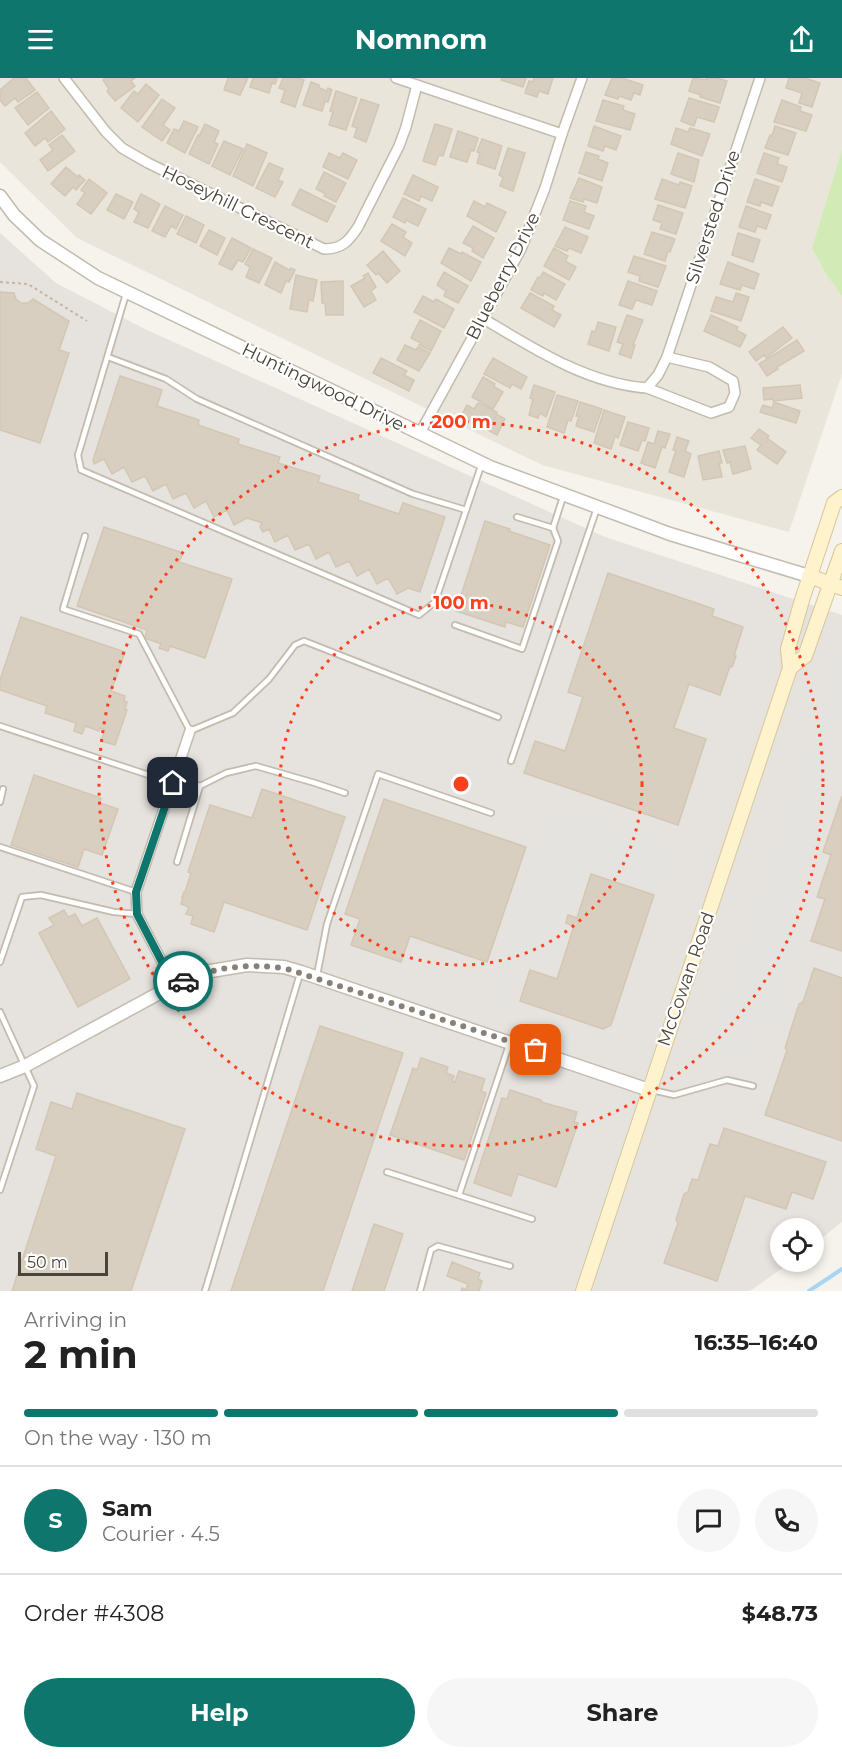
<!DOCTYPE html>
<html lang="en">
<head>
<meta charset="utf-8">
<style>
	body { margin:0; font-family:Montserrat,sans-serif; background:#f6f6f6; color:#222; height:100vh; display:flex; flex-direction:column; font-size:22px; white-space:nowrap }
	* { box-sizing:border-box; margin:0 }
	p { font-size:20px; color:#767676 }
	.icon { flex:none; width:33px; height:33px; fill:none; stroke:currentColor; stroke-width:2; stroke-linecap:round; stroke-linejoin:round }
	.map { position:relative; height:1213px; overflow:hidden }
	.sheet { display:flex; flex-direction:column; background:#fff; flex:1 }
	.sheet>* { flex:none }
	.fabs { position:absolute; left:770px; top:1140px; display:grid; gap:12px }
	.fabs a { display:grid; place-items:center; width:54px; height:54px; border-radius:50%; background:#fff; box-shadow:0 3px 9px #0003; font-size:30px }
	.scale { position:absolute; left:18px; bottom:15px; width:90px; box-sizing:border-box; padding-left:6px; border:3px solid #4b4439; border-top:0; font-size:16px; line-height:21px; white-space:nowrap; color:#4b4439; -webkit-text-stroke:4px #fff; paint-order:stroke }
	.pin { position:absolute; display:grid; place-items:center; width:51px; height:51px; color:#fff; margin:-26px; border-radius:12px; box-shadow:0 3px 9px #0006 }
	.courier { position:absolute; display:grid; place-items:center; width:60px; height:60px; margin:-30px; border:4px solid #0f766e; border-radius:50%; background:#fff; color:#222; box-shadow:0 2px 8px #0007 }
	.overview em { font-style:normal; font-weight:700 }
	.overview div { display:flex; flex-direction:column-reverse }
	.overview { display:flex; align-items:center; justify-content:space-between; height:102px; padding:0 24px }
	h1 { font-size:39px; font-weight:700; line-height:45px }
	.bar { display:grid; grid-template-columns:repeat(4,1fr); gap:9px 6px; align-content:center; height:72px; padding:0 24px }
	.bar i { height:8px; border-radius:4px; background:#e0e0e0 }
	.bar .on { background:#0f766e }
	.bar p { grid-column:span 4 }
	.line { display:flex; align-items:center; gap:15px; padding:0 24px; border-top:2px solid #e0e0e0 }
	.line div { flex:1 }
	.round { display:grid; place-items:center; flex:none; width:63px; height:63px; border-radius:32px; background:#f6f6f6 }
	.button { display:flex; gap:12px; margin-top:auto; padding:12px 24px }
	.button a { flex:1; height:69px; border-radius:36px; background:#0f766e; color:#fff; font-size:24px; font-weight:700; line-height:69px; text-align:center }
	.button a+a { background:#f6f6f6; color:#222 }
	header { display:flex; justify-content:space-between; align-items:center; height:78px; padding:0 24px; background:#0f766e; color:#fff; font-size:27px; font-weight:700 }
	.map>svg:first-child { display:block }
	.residential { fill:#eae5da }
	.industrial { fill:#e6e2dd }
	.green { fill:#d2eab5 }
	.parking { fill:#e5e3e0 }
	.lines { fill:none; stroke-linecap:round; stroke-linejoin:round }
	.stream { stroke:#a9d4f2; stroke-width:4 }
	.building { fill:#d8cfc1; stroke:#d3c7b4; stroke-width:1.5 }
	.service-casing { stroke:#c2bbae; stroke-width:8 }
	.minor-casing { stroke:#c2bbae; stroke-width:12 }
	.tertiary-casing { stroke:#c2bbae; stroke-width:15 }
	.secondary-casing { stroke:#d6c79b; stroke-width:16 }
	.path { stroke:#c4b79f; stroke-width:2; stroke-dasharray:3 3; stroke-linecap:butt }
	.service { stroke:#fff; stroke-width:4.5 }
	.minor { stroke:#fff; stroke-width:9 }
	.tertiary { stroke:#fff; stroke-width:12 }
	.secondary { stroke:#fff3cd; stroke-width:14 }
	.done { stroke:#878178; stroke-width:6; stroke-dasharray:0 10.8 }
	.route { stroke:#0f766e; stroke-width:8 }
	.ring { fill:none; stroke:#fc3f1d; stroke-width:3; stroke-dasharray:3 6 }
	.labels { text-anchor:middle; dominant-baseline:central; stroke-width:4.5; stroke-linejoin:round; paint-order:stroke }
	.street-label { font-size:18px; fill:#4b4439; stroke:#fff }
	.centre { fill:#fc3f1d; stroke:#fff; stroke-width:3 }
	.ring-label { font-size:18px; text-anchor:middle; font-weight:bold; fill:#fc3f1d; stroke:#fff; stroke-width:4.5; stroke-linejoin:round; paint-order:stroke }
</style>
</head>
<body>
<header><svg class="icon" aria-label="menu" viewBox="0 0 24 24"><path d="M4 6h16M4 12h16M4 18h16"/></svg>Nomnom<svg class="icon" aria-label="share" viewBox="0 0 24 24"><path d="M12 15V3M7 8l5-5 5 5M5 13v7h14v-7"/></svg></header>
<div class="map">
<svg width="842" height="1213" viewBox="0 0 842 1213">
	<rect width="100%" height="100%" fill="#f6f3ec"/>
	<path class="residential" d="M0 0H842V71L812 170 827 198 842 218V296L789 454 542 387 77 160 0 84Z"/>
	<path class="industrial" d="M0 155 56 205 147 252 605 459 842 537V1144L813 1167V1150H780V1184H791L750 1213H0Z"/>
	<path class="green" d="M842 71V218L827 198 812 170Z"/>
	<g class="parking">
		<path d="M842 564V644L822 705 831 708 790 833 809 840 783 920 795 925 784 959 742 946 739 954 752 959 743 984 720 976 725 962 713 958Z"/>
		<path d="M549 726 677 768 662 814 588 790 575 832 566 829 560 847 569 851 556 892 524 881 506 935 483 928Z"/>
	</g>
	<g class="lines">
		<path class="stream" d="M809 1213 842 1191"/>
	</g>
	<g class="building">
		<path d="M14 0H26L35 12 18 24 15 20 5 28 0 22V12Z"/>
		<path d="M105 0H135L131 3 135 8 115 23 107 13 109 11 103 2Z"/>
		<path d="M228 0H248L240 17 224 12Z"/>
		<path d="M253 0H277L275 6 272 5 269 15 250 9Z"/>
		<path d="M283 0H298L304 2 295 29 281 24 285 12 279 10Z"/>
		<path d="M502 0H526L523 9 501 2Z"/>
		<path d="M534 0H553L548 16 539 13 537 19 525 15 529 3 533 4Z"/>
		<path d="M612 0H622L643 7 640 17 634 15 631 22 619 18 618 21 605 17Z"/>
		<path d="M693 0 706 2V0H717L727 3 720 25 700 19 701 17 689 13Z"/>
		<path d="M789 0H805L820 5 812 29 799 25 802 15 786 10Z"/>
		<path d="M311 4 319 7V10L327 13 328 10 332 12 328 24 325 23 322 33 303 27Z"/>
		<path d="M146 6 159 17 138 44 121 30 134 13 138 16Z"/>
		<path d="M336 13 357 20 346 52 329 47 333 34 330 33Z"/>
		<path d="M37 14 49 30 28 47 15 30Z"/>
		<path d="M689 20 719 29 714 44 697 39 694 48 681 43Z"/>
		<path d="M162 21 175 30 163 47 170 52 162 63 142 49Z"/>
		<path d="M361 21 379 27 366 64 354 59 357 50 352 48Z"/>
		<path d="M603 22 624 28 623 32 635 36 630 52 596 43Z"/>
		<path d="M782 22 801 29 800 33 812 37 806 53 774 44Z"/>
		<path d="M51 33 65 51 48 64 45 60 35 68 25 55Z"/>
		<path d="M184 43 198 49 185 75 167 65 174 51 179 53Z"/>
		<path d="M205 46 219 53 214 64 218 66 209 86 189 76 198 57 199 58Z"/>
		<path d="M435 46 452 51 443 78 439 77 435 87 423 83Z"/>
		<path d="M594 48 621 58 616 72 605 68 603 73 588 68Z"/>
		<path d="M775 48 796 55 788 77 765 70 770 57 772 58Z"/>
		<path d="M676 50 688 54 690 50 710 56 702 78 671 66Z"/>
		<path d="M458 53 478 60 474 73 471 72 467 84 450 79Z"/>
		<path d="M62 57 75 73 48 93 40 82 53 72 49 67Z"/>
		<path d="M482 61 502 68 495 91 477 85 480 75 477 74Z"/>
		<path d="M224 63 243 71 230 97 212 88Z"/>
		<path d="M247 66 267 75 253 108 233 98Z"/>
		<path d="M508 70 525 75 513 113 500 108 503 99 499 97Z"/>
		<path d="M586 74 599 78 598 81 608 85 602 103 579 95Z"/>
		<path d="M329 75 340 80 343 75 357 82 348 101 323 89Z"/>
		<path d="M678 75 699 82 694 104 671 96Z"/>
		<path d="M764 75 779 80 777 86 787 89 782 104 757 95Z"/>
		<path d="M269 85 283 91 278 102 283 104 275 119 256 110Z"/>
		<path d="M66 89 78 99 79 97 85 102 76 112 73 109 65 118 51 106Z"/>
		<path d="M324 94 346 105 336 124 324 118 326 116 316 111Z"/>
		<path d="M413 97 438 109 432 123 421 118 419 123 404 116Z"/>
		<path d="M579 100 602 109 597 125 584 121 583 124 570 120Z"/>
		<path d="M89 101 107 115 91 136 77 126 85 115 81 112Z"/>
		<path d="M662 101 679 107 680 104 692 108 685 130 655 121Z"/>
		<path d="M755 101 779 109 772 128 761 124 760 128 747 124Z"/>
		<path d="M300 111 335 128 327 144 292 127Z"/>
		<path d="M116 116 133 124 124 141 107 132Z"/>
		<path d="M141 116 160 126 148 150 134 144 139 134 134 131Z"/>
		<path d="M403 120 426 131 418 148 406 142 405 145 393 139Z"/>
		<path d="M474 123 485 129 487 125 506 134 496 154 467 138Z"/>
		<path d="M570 123 586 128 584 134 594 138 589 151 563 142Z"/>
		<path d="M658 127 683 135 676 156 660 151 662 145 653 142Z"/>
		<path d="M165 128 183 137 176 151 171 148 165 159 152 153Z"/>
		<path d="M746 128 771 137 766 151 757 148 755 154 739 149Z"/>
		<path d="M186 138 204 147 196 165 177 156Z"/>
		<path d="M392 146 406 154 403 159 412 165 405 178 381 163Z"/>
		<path d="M473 148 494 160 483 180 472 173 473 170 463 165Z"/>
		<path d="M565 149 588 159 581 175 569 170 567 173 555 168Z"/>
		<path d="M209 152 225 160 217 177 200 168Z"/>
		<path d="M652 154 675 161 670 174 668 173 665 183 644 176Z"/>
		<path d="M738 155 760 162 753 184 732 177Z"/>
		<path d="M232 160 251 170 243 184 238 182 232 192 219 186Z"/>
		<path d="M449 170 461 176 462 174 481 184 471 203 441 185Z"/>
		<path d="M554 170 568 178 565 183 576 189 569 202 544 188Z"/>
		<path d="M253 171 272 180 259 205 246 199 250 189 245 186Z"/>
		<path d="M383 173 400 193 387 205 378 195 376 197 367 187Z"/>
		<path d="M634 178 666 188 658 209 639 203 640 198 628 194Z"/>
		<path d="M275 184 289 192 291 190 295 192 289 204 286 203 281 215 265 207Z"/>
		<path d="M728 184 759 196 754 211 742 207 740 212 720 206Z"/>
		<path d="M444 194 468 208 458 225 444 218 446 213 437 207Z"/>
		<path d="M543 194 565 206 556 222 544 215 543 218 531 212 538 199 540 200Z"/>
		<path d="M368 195 376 209 371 213 376 222 364 229 351 208 365 200 363 198Z"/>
		<path d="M296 197 317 202 313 223 309 222 307 234 290 231Z"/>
		<path d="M343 203V237H326L325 225H322L321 204Z"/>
		<path d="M628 203 657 213 652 227 636 222 632 231 619 227Z"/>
		<path d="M0 214 14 215 16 221 21 225H28L33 221 69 243 59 272 69 275 40 365 0 352Z"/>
		<path d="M530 215 554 228 552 232 561 237 554 249 521 230Z"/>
		<path d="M736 215 749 219 741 243 711 233 716 219 733 224Z"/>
		<path d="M423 218 434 224 436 221 454 231 444 250 414 234Z"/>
		<path d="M627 237 643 242 633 267H635L631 280 619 276 623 266 617 264Z"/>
		<path d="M711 237 738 249 736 252 746 257 740 269 704 253Z"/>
		<path d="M420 242 441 253 431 273 419 267 421 265 411 260Z"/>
		<path d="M598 244 616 249 609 273 588 266 592 253 595 254Z"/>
		<path d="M783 249 792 260 766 280 764 277 756 283 749 274Z"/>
		<path d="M797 262 804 273 777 289 778 291 767 298 759 286Z"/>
		<path d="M405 267 416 272 418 269 430 275 419 293 397 282Z"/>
		<path d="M381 280 407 293 404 297 414 302 409 313 373 295Z"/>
		<path d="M493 280 527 299 521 311 512 306 510 310 484 296Z"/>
		<path d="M120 298 162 312 157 328 199 342 198 347 239 361 238 366 280 379 278 385 320 398 318 404 359 417 358 422 399 436 403 425 445 439 420 514 408 510 397 516 388 500 377 506 369 491 357 498 349 483 336 489 329 474 316 481 309 466 295 472 288 457 275 464 269 451 263 454 260 449 262 445 247 440 234 447 227 432 214 439 206 423 194 430 186 415 173 421 166 406 153 413 145 398 132 404 124 389 112 396 104 381 94 386 93 382Z"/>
		<path d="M483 299 495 306 493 308 503 314 493 331 472 319Z"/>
		<path d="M534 307 555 314 546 339 540 335 538 340 529 337 533 321 530 320Z"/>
		<path d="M800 307 802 320 773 323V321L764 322 763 310Z"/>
		<path d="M557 317 578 323 571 343 568 342 564 355 547 349Z"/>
		<path d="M580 324 602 331 594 354 576 348 579 338H576Z"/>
		<path d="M774 324 800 333 796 345 760 334 763 327 772 330Z"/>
		<path d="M478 325 497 334 496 336 505 341 497 357 461 338 467 327 474 331Z"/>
		<path d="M604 332 625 339 618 360 615 358 611 371 594 365Z"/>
		<path d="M628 344 649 350 645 363 642 362 638 373 620 367Z"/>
		<path d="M759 351 769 358 767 360 786 374 777 386 757 372 761 367 751 360Z"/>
		<path d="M658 353 670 356 665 370 662 369 655 390 641 385 648 364 654 366Z"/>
		<path d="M677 359 689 363 685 373 691 376 684 399 669 394 676 372H673Z"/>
		<path d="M745 368 751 391 733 396 730 384 727 385 723 372Z"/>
		<path d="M719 373 722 385H719L722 399 703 402 698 378Z"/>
		<path d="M485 443 510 451 509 453 550 467 523 549 506 544 505 549 456 533Z"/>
		<path d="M104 449 183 475 179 484 232 501 205 580 170 568 168 573 159 570 161 566 145 560 147 552 77 528Z"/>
		<path d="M608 495 714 531 712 538 743 549 734 578H736L732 589 730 588 720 617 689 606 674 650 706 661 678 747 524 695 535 663 565 673 583 619 568 614Z"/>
		<path d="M21 539 125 574 111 613 125 618 124 623 127 624 125 632H127L115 667 101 663 105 652 100 650 99 653 85 648 82 656 74 653 76 645 45 635 47 628 0 612V602Z"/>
		<path d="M34 697 101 720 100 725 118 731 102 777 84 771 78 789 11 767Z"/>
		<path d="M262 711 345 739 307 852 224 824 214 854 191 846 193 838 186 836 189 829 181 826 183 819H182L184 814H185L191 795 188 794 210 727 252 740Z"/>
		<path d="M842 718V873L811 863 825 821 817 819 831 777 823 774Z"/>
		<path d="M384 721 526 769 487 884 410 858 401 884 351 867 360 841 345 836Z"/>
		<path d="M591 796 654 817 611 947 603 951 520 923 530 892 557 901 574 848 566 845 568 837 577 840Z"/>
		<path d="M64 832 68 839 75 836 82 848 97 840 130 901 78 929 39 855 54 847 49 840Z"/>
		<path d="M814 890 842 900V1063L765 1037 787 972 785 970 799 926 803 924Z"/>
		<path d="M320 948 403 975 323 1213H231Z"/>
		<path d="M421 980 448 989 446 995 454 998 452 1003 455 1004 459 993 485 1001 481 1013 486 1015 464 1082 390 1057 413 990 417 992Z"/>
		<path d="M510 1012 541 1022V1024L577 1034 574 1044 578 1045 556 1109 518 1096 511 1118 474 1105 502 1020 507 1021Z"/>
		<path d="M77 1015 185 1051 131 1213H12L56 1078 36 1071 51 1024 72 1031Z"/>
		<path d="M724 1050 826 1084 813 1121 792 1114 786 1131 745 1118 717 1203 664 1185 678 1145 676 1142 684 1116 688 1114 692 1101 698 1102 710 1066 718 1068Z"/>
		<path d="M374 1146 403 1156 384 1213H352Z"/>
		<path d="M452 1184 480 1195 478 1201 482 1203 479 1213H461L462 1210 466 1212 468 1206 447 1198Z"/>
	</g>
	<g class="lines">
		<defs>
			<g id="service">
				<path d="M126 216 78 377 81 392 419 537 435 524 482 385"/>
				<path d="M108 279 166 301 197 321 413 416 466 432"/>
				<path d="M517 439 553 450 563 419"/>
				<path d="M85 458 63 531 139 556 190 653 233 635 269 601 295 567 304 563 498 639"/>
				<path d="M455 547 522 571 558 463 553 450"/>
				<path d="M0 648 173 705"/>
				<path d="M511 683 597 430"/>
				<path d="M175 698 200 708 226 695 256 688 315 705 345 715"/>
				<path d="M0 724 3 711"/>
				<path d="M0 769 136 814"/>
				<path d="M177 784 200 708"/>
				<path d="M0 884 22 819 41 817 114 834 137 836"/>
				<path d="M317 897 327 846 378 696 491 735"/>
				<path d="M0 934 34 1008 0 1112"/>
				<path d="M652 1012 674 1017 727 1002 753 1008"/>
				<path d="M387 1094 532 1141"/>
				<path d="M459 1117 509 967"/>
				<path d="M205 1213 300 896"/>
				<path d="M420 1213 431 1172 438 1168 510 1188"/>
			</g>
			<g id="minor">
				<path d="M64 0 106 54 122 70 148 85 324 171C342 171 349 163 358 149L399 68 406 49 417 7"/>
				<path d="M396 0 562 56"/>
				<path d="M484 241C534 271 588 306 647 310L658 297 667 279 760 0"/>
				<path d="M647 310 711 335 729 329 735 315 733 303 709 289 667 279"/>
				<path d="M420 355 521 171 545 110 562 56 582 0"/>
				<path d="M174 907 137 836 136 814 190 653"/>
			</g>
			<g id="tertiary">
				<path d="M0 118 14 137 40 162 98 200 490 389 670 456 809 498"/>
				<path d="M0 998 25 988 174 907 205 894 247 887 284 889 301 894 649 1012"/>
			</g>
			<g id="secondary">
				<path d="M809 498 842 510"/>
				<path d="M790 590 805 578 842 473"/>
				<path d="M583 1213 790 590 788 571 802 522 834 425 842 419"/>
			</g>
		</defs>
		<use href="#service" class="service-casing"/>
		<use href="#minor" class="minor-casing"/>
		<use href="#tertiary" class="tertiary-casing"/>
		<use href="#secondary" class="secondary-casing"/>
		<path class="path" d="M0 204 28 206 87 243"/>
		<use href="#service" class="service"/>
		<use href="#minor" class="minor"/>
		<use href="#tertiary" class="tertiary"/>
		<use href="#secondary" class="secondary"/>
	</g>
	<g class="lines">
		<path class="done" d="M183 903C218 888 247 886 284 890L536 972"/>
		<path class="route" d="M173 705 136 814 137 836 174 907 183 903"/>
	</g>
	<g class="ring">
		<circle cx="461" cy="706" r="181"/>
		<circle cx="461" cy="706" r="362"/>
	</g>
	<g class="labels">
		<g class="street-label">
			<text transform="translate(238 129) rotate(26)">Hoseyhill Crescent</text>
			<text transform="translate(713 139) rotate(-72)">Silversted Drive</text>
			<text transform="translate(503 198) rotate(-63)">Blueberry Drive</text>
			<text transform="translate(323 309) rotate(26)">Huntingwood Drive</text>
			<text transform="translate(686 901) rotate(-71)">McCowan Road</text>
		</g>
	</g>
	<circle cx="461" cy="706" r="9" class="centre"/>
	<g class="ring-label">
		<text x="461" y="350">200 m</text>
		<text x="461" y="531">100 m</text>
	</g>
</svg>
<div class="fabs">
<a><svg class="icon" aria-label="locate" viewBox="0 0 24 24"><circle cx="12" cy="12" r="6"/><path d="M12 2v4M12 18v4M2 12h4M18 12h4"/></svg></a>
</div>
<div class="scale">50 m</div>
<div class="pin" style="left:536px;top:972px;background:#ea580c"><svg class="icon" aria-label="bag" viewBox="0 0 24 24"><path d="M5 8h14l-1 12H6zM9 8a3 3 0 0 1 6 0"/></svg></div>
<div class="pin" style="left:173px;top:705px;background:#1f2937"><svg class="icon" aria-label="home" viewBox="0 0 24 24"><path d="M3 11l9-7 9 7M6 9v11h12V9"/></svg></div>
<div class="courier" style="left:183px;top:903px"><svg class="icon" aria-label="car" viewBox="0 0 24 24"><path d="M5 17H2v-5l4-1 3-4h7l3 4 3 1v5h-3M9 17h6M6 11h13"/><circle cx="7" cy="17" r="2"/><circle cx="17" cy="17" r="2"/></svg></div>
</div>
<section class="sheet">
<div class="overview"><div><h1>2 min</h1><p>Arriving in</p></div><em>16:35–16:40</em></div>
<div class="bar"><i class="on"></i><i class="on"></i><i class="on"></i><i></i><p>On the way · 130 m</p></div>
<div class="line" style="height:108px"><b class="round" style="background:#0f766e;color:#fff">S</b><div><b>Sam</b><p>Courier · 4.5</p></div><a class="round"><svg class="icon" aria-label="chat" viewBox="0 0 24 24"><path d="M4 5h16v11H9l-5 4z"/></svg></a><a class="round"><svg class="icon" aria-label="phone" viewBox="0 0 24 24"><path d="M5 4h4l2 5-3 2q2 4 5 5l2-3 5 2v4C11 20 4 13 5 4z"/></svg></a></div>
<div class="line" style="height:78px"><div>Order #4308</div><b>$48.73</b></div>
<div class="button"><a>Help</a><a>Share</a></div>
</section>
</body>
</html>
